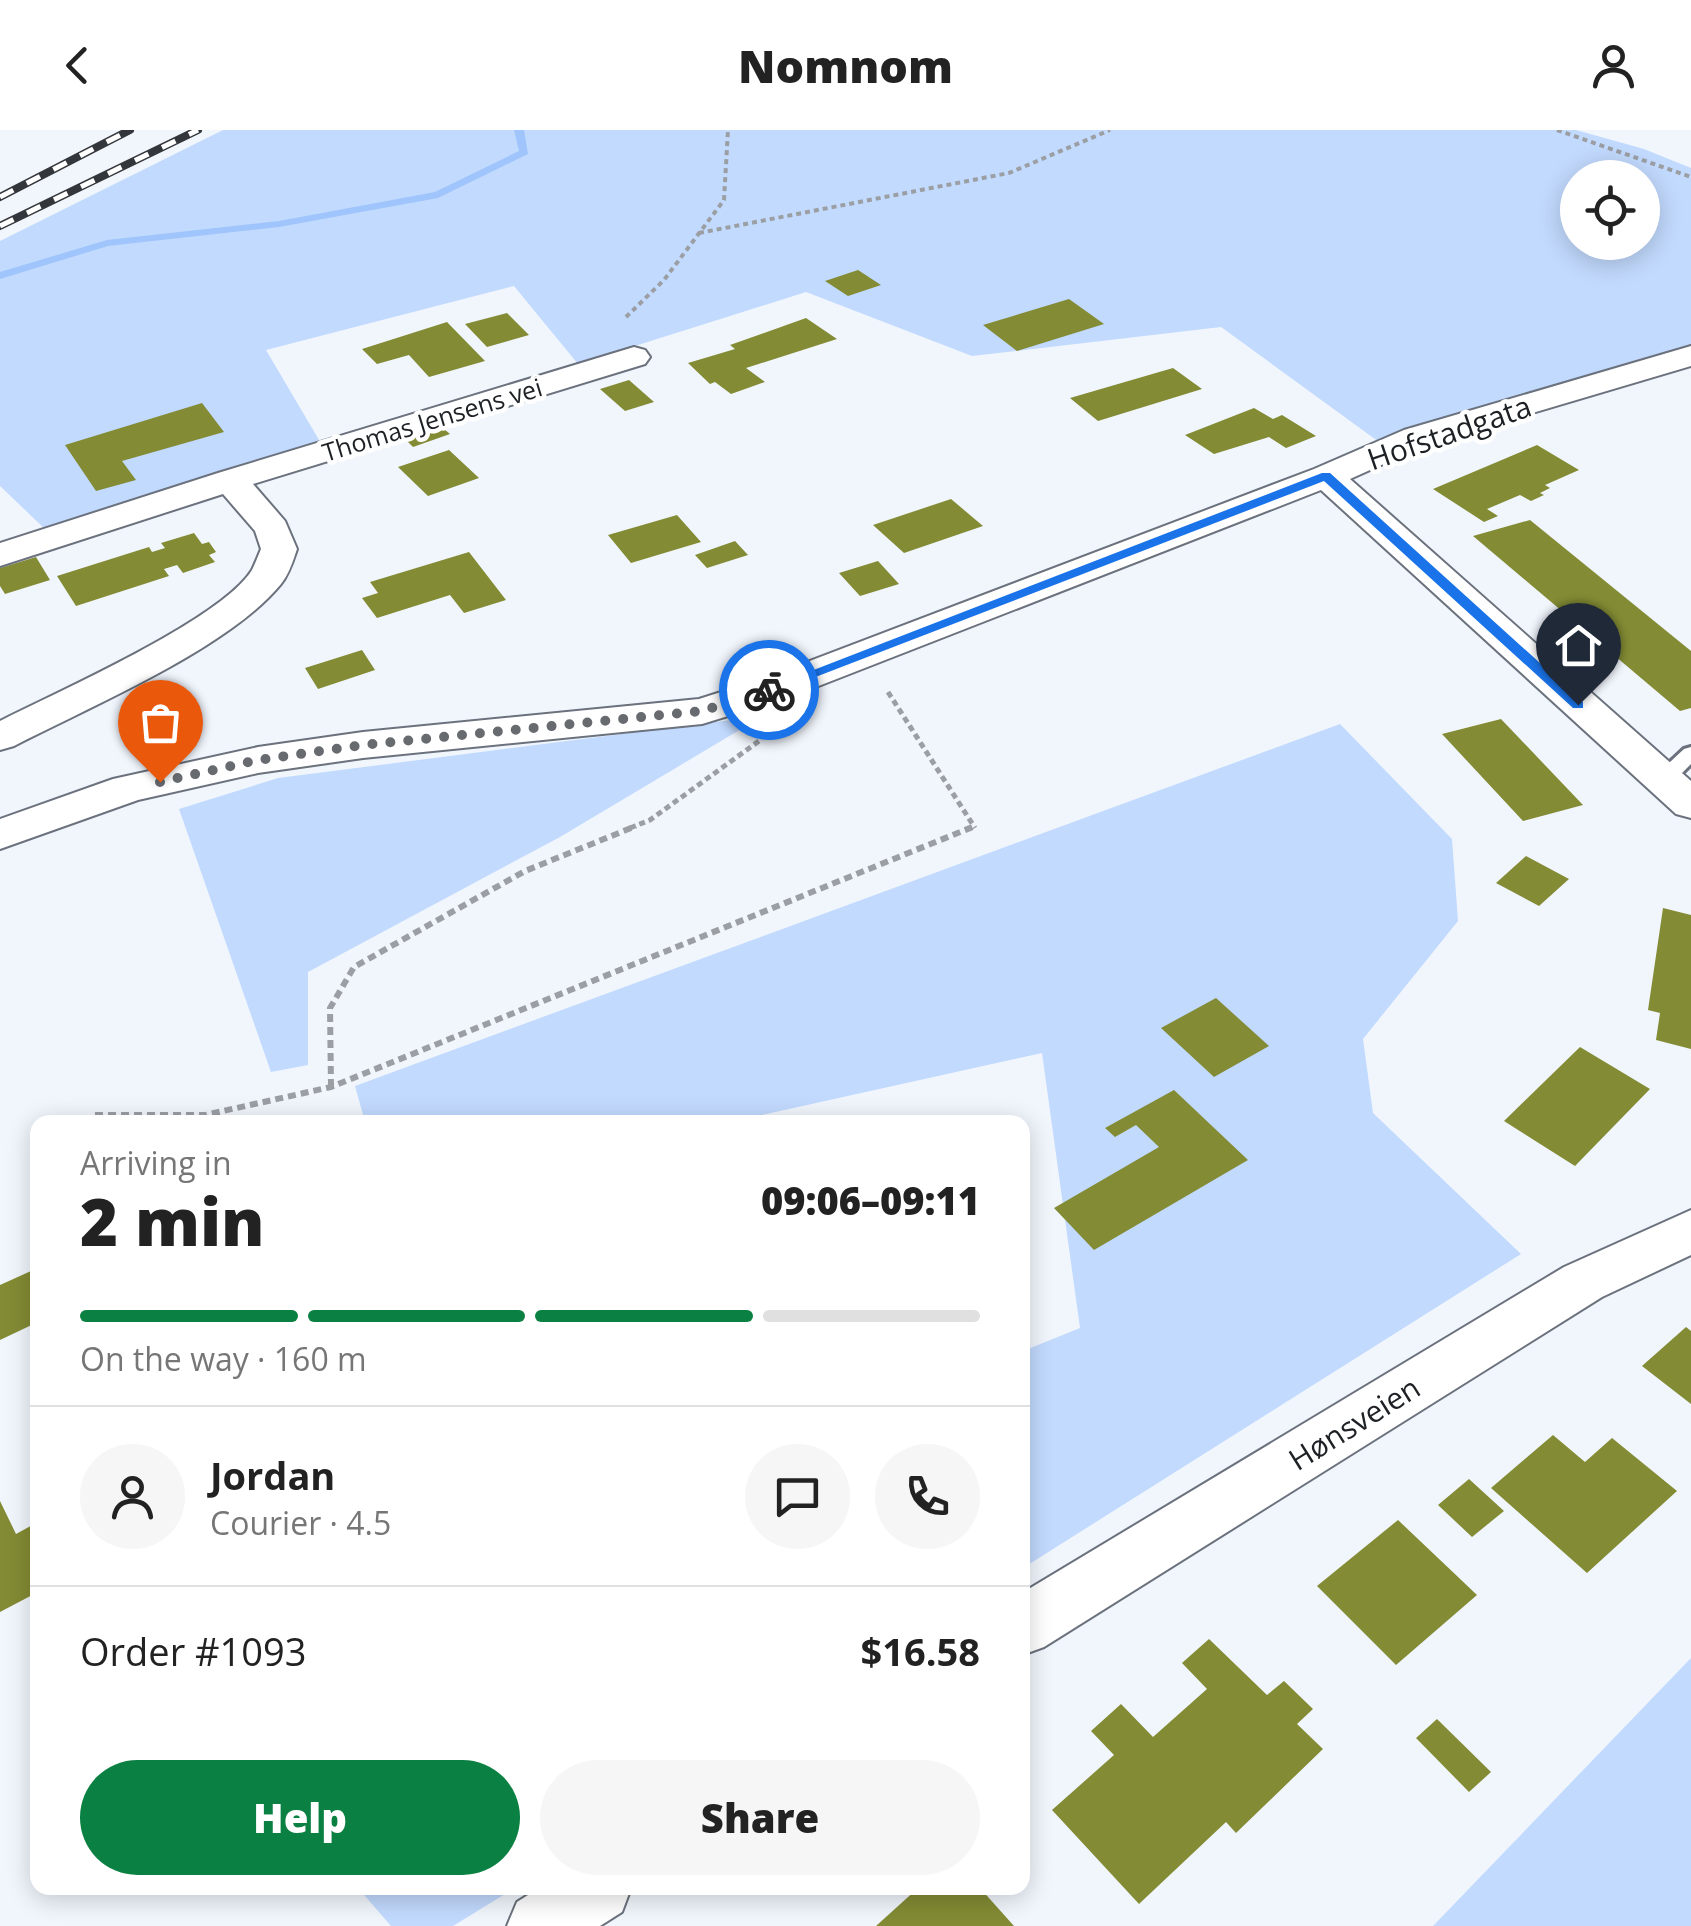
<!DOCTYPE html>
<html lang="en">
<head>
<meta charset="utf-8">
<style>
	body { margin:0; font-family:"Open Sans",sans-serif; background:#f6f6f6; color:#222; height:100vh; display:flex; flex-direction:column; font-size:38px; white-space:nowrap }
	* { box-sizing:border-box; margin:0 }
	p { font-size:32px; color:#767676 }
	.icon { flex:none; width:55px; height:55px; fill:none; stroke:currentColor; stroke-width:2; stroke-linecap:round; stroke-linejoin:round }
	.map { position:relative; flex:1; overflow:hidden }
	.sheet { position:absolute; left:30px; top:985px; width:1000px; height:780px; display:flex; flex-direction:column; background:#fff; border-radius:20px; box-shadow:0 5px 25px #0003 }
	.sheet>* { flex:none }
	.tools { position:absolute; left:1560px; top:30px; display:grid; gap:20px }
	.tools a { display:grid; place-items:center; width:100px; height:100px; border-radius:50%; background:#fff; box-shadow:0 5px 25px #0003; font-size:50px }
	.pin { position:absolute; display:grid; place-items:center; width:85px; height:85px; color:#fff; margin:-102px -42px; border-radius:50% 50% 50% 0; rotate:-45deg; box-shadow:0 0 10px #0007 }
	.pin .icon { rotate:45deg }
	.courier { position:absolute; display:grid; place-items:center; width:100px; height:100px; margin:-50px; border:8px solid #1a73e8; border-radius:50%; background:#fff; color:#222; box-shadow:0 2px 12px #0007 }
	.summary em { font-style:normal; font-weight:800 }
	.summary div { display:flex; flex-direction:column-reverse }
	.summary { display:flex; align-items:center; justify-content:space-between; height:170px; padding:0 50px }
	h1 { font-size:65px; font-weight:800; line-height:75px }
	.bar { display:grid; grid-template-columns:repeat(4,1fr); gap:15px 10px; align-content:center; height:120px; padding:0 50px }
	.bar i { height:12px; border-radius:8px; background:#e0e0e0 }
	.bar .current { background:#0b8043 }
	.bar p { grid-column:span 4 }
	.line { display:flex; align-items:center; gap:25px; padding:0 50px; border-top:2px solid #e0e0e0 }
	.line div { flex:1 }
	.round { display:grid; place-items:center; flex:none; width:105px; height:105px; border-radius:52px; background:#f6f6f6 }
	.action { display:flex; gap:20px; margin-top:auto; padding:20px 50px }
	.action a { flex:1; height:115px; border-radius:60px; background:#0b8043; color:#fff; font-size:40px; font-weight:800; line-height:115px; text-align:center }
	.action a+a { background:#f6f6f6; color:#222 }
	header { display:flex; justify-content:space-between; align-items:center; height:130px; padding:0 50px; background:#fff; font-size:45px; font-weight:800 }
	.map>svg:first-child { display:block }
	.green { fill:#c2dafe; fill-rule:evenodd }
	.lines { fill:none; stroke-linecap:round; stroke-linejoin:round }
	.stream { fill:#9fc5fc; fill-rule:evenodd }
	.building { fill:#838b34 }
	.service-casing { stroke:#6b727d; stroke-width:6 }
	.minor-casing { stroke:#6b727d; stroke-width:4 }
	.path-far2 { stroke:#9b9fa4; stroke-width:4; stroke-dasharray:5 4; stroke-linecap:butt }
	.path-far1 { stroke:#9b9fa4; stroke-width:5; stroke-dasharray:6 4; stroke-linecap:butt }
	.path { stroke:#9b9fa4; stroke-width:6; stroke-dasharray:8 5; stroke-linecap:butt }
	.service { fill:#fff; fill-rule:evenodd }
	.minor { fill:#fff; fill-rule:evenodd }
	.rail-casing { stroke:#33363a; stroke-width:8 }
	.rail { stroke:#fff; stroke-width:5; stroke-dasharray:15; stroke-linecap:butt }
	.route { fill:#1a73e8 }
	.done { stroke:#676b70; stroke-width:10; stroke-dasharray:0 18 }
	.labels { text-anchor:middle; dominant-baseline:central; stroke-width:9; stroke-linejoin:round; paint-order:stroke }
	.far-street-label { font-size:25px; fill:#1d2024; stroke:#fff }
	.street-label { font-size:30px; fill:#1d2024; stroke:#fff }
</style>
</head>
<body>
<header><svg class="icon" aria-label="back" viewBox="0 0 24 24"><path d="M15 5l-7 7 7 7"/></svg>Nomnom<svg class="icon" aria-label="person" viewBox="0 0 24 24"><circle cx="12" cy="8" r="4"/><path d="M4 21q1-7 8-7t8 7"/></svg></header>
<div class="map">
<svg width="1691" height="1796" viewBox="0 0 1691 1796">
	<rect width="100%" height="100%" fill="#f1f6fd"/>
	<g class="green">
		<path d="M223 0H1576L1644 19 1691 38V221L1379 312 1221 197 972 226 806 162 578 234 514 156 266 220 322 315 47 401 0 356V111ZM1578 48H1642V112H1578Z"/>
		<path d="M763 586 560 707 308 842V935L271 942 179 679 278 648Z"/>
		<path d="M1340 594 1452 709 1458 791 1363 909 1373 983 1521 1124 1023 1438V1221L1080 1198 1042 923 731 992H365L355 956Z"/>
		<path d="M1691 1528V1796H1433Z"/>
		<path d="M358 1758H515L453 1796H391Z"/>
	</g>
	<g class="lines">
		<path class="stream" d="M514 0H524L528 24 438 68 279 97 108 116 0 149V142L107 110 279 91 435 62 519 21Z"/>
	</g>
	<g class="building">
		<path d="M858 140 881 155 848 166 825 151Z"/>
		<path d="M1069 169 1104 194 1017 221 983 195Z"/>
		<path d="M507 183 529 205 487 217 465 194Z"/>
		<path d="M806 188 837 209 746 238 765 252 731 264 715 252 710 254 688 233 735 219 730 215Z"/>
		<path d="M447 192 485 231 429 247 409 225 377 234 362 219Z"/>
		<path d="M1173 238 1202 259 1098 291 1070 268Z"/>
		<path d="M629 250 654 272 625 281 600 259Z"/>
		<path d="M202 273 224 302 122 331 136 350 96 361 65 315Z"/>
		<path d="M1254 278 1273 289 1282 285 1316 306 1286 318 1269 307 1214 324 1185 305Z"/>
		<path d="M438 294 450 304 413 317 402 306Z"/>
		<path d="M1537 315 1579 340 1545 355 1550 358 1540 363 1544 365 1531 371 1520 365 1487 379 1498 386 1484 392 1433 359Z"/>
		<path d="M449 320 479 348 428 366 398 337Z"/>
		<path d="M951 369 983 396 904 423 873 395Z"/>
		<path d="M677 385 701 412 631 433 608 405Z"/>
		<path d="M1530 390 1691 521V578L1680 581 1473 406Z"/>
		<path d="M194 403 202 414 209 412 216 422 209 425 215 432 183 443 177 435 164 439 169 446 76 476 57 446 149 417 152 422 165 418 161 413Z"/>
		<path d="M735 411 748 425 707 438 695 425Z"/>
		<path d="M469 422 506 470 464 483 450 465 377 488 362 468 378 463 370 452Z"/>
		<path d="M36 427 50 450 5 464 0 456V438Z"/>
		<path d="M878 431 899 454 860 466 839 443Z"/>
		<path d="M362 520 375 540 318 559 305 538Z"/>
		<path d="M1501 589 1583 675 1523 691 1442 604Z"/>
		<path d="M1526 726 1569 749 1539 776 1496 753Z"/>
		<path d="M1663 778 1691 785V919L1656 910 1660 883 1648 880Z"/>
		<path d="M1216 868 1269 916 1214 947 1161 898Z"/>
		<path d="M1580 917 1650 959 1575 1036 1504 991Z"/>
		<path d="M1174 960 1248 1030 1094 1120 1054 1078 1159 1017 1136 995 1115 1007 1105 998Z"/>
		<path d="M31 1141 38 1155V1192L0 1210V1155Z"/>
		<path d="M1686 1197 1691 1201V1274L1642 1236Z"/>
		<path d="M1553 1305 1585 1332 1612 1308 1677 1361 1587 1443 1491 1358Z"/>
		<path d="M1469 1349 1504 1381 1472 1407 1438 1375Z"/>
		<path d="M0 1371 16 1404 38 1392V1462L0 1482Z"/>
		<path d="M1398 1390 1477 1465 1396 1535 1317 1456Z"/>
		<path d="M1209 1509 1267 1565 1284 1551 1313 1579 1297 1594 1323 1619 1236 1703 1226 1692 1139 1774 1052 1680 1114 1625 1091 1601 1121 1574 1153 1607 1207 1559 1182 1533Z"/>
		<path d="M1437 1589 1491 1642 1469 1662 1416 1608Z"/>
		<path d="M918 1758H980L1014 1796H876Z"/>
	</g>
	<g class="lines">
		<defs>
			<path id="service" d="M1691 617V634L1669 656H1655L1652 651 1655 646 1684 619Z"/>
			<g id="minor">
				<path d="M1691 216V236L1428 314 1350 349 1691 651V688L1676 684 1321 360 793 566 702 594 363 628 258 643 138 670 0 719V689L113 649 258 617 363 602 699 569 765 548 1314 339 1404 300Z"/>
				<path d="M634 217 645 220 650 227 645 234 253 354 285 391 297 419C293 431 289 444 281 454 228 519 91 576 14 616L0 620V591C57 562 221 490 252 440 255 434 258 426 261 419L255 401 223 364 0 436V413L218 343Z"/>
				<path d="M1691 1080V1125L1602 1167 1044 1517 1022 1525V1463L1564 1137Z"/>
				<path d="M539 1758H631L622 1782 600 1796H507L517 1772Z"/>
			</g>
		</defs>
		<use href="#service" class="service-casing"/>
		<use href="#minor" class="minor-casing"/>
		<g class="path-far2">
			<path d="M1557 0 1691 47"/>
			<path d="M699 103 1009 43 1110 0"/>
			<path d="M626 187 664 150 724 70 728 0"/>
		</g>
		<g class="path-far1">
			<path d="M888 562 975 698"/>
			<path d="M630 698 650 690 759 611"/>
		</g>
		<g class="path">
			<path d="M331 957 330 878 354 837 525 741 636 696"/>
			<path d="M95 985H205L331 957 975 696"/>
		</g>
		<use href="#service" class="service"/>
		<use href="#minor" class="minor"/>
		<defs>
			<g id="rail">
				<path d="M0 67 130 0"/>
				<path d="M0 96 198 0"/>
			</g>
		</defs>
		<use href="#rail" class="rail-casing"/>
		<use href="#rail" class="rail"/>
	</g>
	<path class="route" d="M1322 343H1330L1583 572V578H1573L1324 351 774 563 762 560Z"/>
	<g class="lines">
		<path class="done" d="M160 652 258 630 363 615 702 581 769 560"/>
	</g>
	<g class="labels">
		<g class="far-street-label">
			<text transform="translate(432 289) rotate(-17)">Thomas Jensens vei</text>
		</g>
		<g class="street-label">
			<text transform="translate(1449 302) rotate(-19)">Hofstadgata</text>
			<text transform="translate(1354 1293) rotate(-32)">Hønsveien</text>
		</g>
	</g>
</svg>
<div class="tools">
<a><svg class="icon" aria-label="locate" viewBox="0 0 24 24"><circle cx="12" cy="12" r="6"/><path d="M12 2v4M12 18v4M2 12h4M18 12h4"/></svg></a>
</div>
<div class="pin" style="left:160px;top:652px;background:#ea580c"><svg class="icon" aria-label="bag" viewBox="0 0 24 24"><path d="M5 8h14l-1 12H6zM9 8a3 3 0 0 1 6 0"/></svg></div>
<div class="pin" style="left:1578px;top:575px;background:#1f2937"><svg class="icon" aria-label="home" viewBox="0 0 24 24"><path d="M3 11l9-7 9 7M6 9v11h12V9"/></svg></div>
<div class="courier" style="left:769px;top:560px"><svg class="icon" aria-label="bike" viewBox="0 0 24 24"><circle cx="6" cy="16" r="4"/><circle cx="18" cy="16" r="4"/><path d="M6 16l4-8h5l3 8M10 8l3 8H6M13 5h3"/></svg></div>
<section class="sheet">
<div class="summary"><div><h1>2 min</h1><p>Arriving in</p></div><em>09:06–09:11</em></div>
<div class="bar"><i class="current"></i><i class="current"></i><i class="current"></i><i></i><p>On the way · 160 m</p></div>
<div class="line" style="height:180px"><a class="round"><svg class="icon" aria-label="person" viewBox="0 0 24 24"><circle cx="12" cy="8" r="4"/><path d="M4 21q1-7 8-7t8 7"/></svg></a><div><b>Jordan</b><p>Courier · 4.5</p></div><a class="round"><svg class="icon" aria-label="chat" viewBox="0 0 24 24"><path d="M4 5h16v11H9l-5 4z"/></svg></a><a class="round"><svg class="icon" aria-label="phone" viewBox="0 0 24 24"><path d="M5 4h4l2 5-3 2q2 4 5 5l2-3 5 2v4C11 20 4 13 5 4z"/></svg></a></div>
<div class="line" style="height:130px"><div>Order #1093</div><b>$16.58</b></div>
<div class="action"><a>Help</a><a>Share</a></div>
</section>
</div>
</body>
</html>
